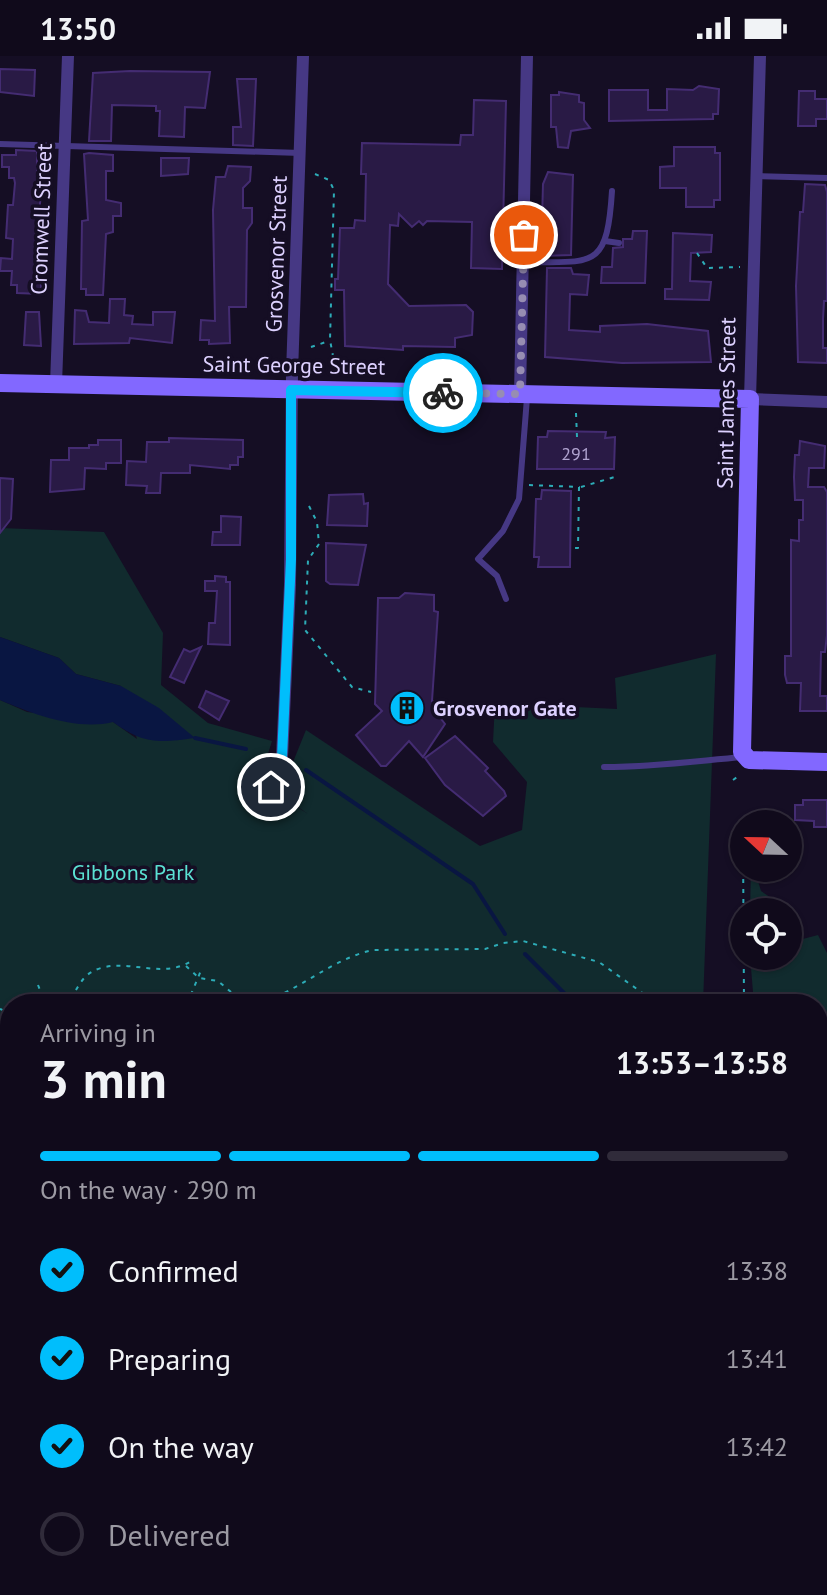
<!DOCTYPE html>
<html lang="en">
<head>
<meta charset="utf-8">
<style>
	body { margin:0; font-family:"PT Sans",sans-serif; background:#191324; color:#f1f3f6; height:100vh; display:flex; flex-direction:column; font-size:30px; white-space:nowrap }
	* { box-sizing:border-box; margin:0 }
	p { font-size:26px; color:#9c9aa3 }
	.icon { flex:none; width:44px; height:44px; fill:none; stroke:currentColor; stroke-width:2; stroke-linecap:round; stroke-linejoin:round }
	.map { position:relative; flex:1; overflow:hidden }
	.details { position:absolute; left:0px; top:938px; width:828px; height:602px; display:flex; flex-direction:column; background:#100a1b; border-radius:32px 32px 0 0; box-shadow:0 2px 6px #0004,0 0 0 2px #302b3a }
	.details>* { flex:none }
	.needle { width:52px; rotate:292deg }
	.controls { position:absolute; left:730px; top:754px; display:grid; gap:16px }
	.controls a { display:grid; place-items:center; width:72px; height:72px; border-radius:50%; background:#100a1b; box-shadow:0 2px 6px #0004,0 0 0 2px #302b3a; font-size:40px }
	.pin { position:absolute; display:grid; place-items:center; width:68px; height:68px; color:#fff; margin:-34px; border:4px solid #fff; border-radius:50%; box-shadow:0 2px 8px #0007 }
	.courier { position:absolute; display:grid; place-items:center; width:80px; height:80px; margin:-40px; border:6px solid #00befc; border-radius:50%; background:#fff; color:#222; box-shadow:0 2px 10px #0007 }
	.overview em { font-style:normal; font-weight:600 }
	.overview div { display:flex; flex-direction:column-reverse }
	.overview { display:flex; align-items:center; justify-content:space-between; height:136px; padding:0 40px }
	h1 { font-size:52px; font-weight:600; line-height:60px }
	.bar { display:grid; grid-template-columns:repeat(4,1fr); gap:12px 8px; align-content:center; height:96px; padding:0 40px }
	.bar i { height:10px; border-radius:6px; background:#302b3a }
	.bar .selected { background:#00befc }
	.bar p { grid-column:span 4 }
	ol { padding:0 40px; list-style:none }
	li { display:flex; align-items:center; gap:24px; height:88px }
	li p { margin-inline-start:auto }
	li .icon { padding:8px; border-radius:50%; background:#00befc; color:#111; stroke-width:4 }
	li:last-child { color:#9c9aa3 }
	li i { width:44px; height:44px; border:4px solid #302b3a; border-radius:50% }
	.status { display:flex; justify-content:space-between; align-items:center; height:56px; padding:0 40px; background:#100a1b; direction:ltr }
	.status svg { height:22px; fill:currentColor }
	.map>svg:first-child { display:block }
	.green { fill:#112b2e }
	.water { fill:#091642 }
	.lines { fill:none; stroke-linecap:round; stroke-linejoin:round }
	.stream { stroke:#091642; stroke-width:4 }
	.building { fill:#291a45; stroke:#442c72; stroke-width:2 }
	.path { stroke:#2dacb7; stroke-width:2; stroke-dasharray:4 6; stroke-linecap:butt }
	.lane { stroke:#463884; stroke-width:6 }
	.street { stroke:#463884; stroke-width:12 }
	.secondary { stroke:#8268ff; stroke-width:18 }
	.done { stroke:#978db2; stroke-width:8; stroke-dasharray:0 14.4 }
	.route { stroke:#00befc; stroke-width:10 }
	.labels { text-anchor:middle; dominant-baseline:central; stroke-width:7; stroke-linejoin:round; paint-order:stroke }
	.number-label { font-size:18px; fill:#b0a3d0 }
	.street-label { font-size:22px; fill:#ddd1ff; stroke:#150e24 }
	.poi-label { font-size:22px; font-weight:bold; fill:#ddd1ff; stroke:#150e24; text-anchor:start }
	.park-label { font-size:22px; fill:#5be1d3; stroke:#150e24 }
</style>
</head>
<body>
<div class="status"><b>13:50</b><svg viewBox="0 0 49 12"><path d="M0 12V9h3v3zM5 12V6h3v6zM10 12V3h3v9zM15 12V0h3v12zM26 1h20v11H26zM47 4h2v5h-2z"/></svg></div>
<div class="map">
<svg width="827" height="1539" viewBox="0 0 827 1539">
	<rect width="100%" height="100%" fill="#150e24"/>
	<g class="green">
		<path d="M0 472 104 476 163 577 161 629 208 667 272 685 259 727 308 758 280 738 306 674 480 790 522 774 527 726 493 686 495 647 617 653 615 622 716 598 703 948H10V1391L0 1403V644L27 656 113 666 137 683 121 630 76 618 59 602 0 581Z"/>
		<path d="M751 812H754L761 835 777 846 778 856H750Z"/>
		<path d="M788 871 799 884 818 879 827 897V1021L818 1016V948H754L750 900H788Z"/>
		<path d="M818 1187 827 1191V1262L818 1259Z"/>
		<path d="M77 1530H524L525 1539H70Z"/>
	</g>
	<g class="water">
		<path d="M0 581 59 602 76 618 121 630 159 652 195 682C158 687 143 688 113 666 77 675 33 658 0 644Z"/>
		<path d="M818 1082 827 1086V1169L818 1166Z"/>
		<path d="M10 1410V1530H71L64 1539H0V1432Z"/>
	</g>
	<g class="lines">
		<g class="stream">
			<path d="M195 682 246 693"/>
			<path d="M306 714 473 828 505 878"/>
			<path d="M525 898 575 948"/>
		</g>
	</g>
	<g class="building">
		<path d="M0 13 35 14 34 40 0 36Z"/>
		<path d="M130 15 210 16 205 52 185 51 184 81 159 80 160 55H156V50L112 49 111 85H89L93 17Z"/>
		<path d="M237 23H256L253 90 233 89V71H241Z"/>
		<path d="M699 30 719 33 718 58H713V63L609 65V34H648V54H667V33L693 34Z"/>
		<path d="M799 35H815V43H827V63H816V70H798Z"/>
		<path d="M559 36 579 39V46L584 47V64L590 72 571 75 568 92 558 91 556 71H551V39H559Z"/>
		<path d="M474 44 506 45 502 213 471 212 472 166 427 165 423 169 419 165 412 171 399 158 398 170 390 169 388 228 409 250 466 249 473 256 472 279 455 282V291L403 290V294L345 290 344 234H335V223H338L340 172H354L355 164 365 165 366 118H361L362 87 460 89 461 79H473Z"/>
		<path d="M674 91H715V97H720V144H714V151H686V132H660V111L674 110Z"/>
		<path d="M16 94 37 95V114H43L35 203H41V238L17 237V229H11L12 215H0L1 202 12 203 13 183 6 182 8 149H13L15 127 14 122H9V111H2V99H16Z"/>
		<path d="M89 97 113 99V115H106V144L121 147V160H113V176L106 178 103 239H86V233H81L82 165 88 164 84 98Z"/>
		<path d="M161 102H189L188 118 161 120Z"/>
		<path d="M228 110 251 111 250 125 243 132V152H252V167L247 174 246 251H229L230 287 209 288V284H200L201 264 215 265 213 154 216 121H225Z"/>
		<path d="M548 116 573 119 571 199 541 200 543 128Z"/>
		<path d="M805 128 825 129 827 136V245H824L823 263V292H827V307L798 306 796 230 800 156H803Z"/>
		<path d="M633 175H647L645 227H601L602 211H612L613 192 623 191V183H632Z"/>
		<path d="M673 177 712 179 711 196 691 197 690 225 711 226 709 244 665 243V233H672Z"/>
		<path d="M547 212H571L573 218 589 219 587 239 570 238 569 274 600 276V270L647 268 708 275 711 306 622 307 545 301Z"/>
		<path d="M110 243H125L124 259 133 260 132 268 153 269V256H175L172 287 130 282 129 287 74 288 75 254 86 255 89 266 109 267Z"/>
		<path d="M26 256H39L41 290 24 289Z"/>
		<path d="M548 375 606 376 605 382 615 381 614 413H537L538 381H547Z"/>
		<path d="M169 382 243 384V401H238V409H230V413L190 409V417H161L160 437H146L147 430 126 429 127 405 146 406 147 386H169Z"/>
		<path d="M98 384H121V407H106V413L85 412 84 433 50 436 51 404H69V392H89V389H98Z"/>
		<path d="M800 385 825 390 824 412H809L808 431H824L827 436V579L825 596H821L820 640H827V655H800L801 627H787L785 619V600H791V484L799 485V464H803V444H795L794 421 795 399H799Z"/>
		<path d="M0 422 13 423 11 463 0 477Z"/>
		<path d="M542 434 571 435 570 511H538L539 501H534L536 443H541Z"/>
		<path d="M363 438 364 448 368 447 367 470 327 469 329 439Z"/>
		<path d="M221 460 241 461 240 489H212L213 476H221Z"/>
		<path d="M326 487 366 489 358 529 330 528 326 525Z"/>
		<path d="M215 520 226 521V526H230V589L208 588 209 567H215L217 535H205V525H215Z"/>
		<path d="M405 537 434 539V555L438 556 432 645H437L435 655 445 668 423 701 409 685 386 710H381L356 679 382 655 375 648 378 542H399Z"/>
		<path d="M201 591 184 627 170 621 184 593 190 596Z"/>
		<path d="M206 635 229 645 219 664 199 651Z"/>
		<path d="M455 680 488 712 485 715 504 735 506 740 483 760 445 729 425 702Z"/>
		<path d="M803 744H827V771H814V765L795 764V749H803Z"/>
	</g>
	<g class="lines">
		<g class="path">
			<path d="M315 118 329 124 334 134 330 284 333 300 346 318"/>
			<path d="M697 197 707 212 740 211"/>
			<path d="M311 291 329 285"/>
			<path d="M576 357 577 381"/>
			<path d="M529 429 579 431 578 492H570"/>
			<path d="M581 431 618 420"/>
			<path d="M309 450 317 466 319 488 308 504 305 574 352 631 371 636"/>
			<path d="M733 724 740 719"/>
			<path d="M743 783 744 948"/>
			<path d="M186 910 199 922 218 925 245 948"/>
			<path d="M38 929 43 942 53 948"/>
			<path d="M62 948C80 939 76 919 101 912 131 903 163 924 193 904"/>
			<path d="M187 948 202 912"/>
			<path d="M257 948C298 936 331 903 373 894L485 893 503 887 523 885 599 906 658 948"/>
			<path d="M281 948 285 940"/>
			<path d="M0 953 10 957"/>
			<path d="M818 1037 827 1042"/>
			<path d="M0 1202 10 1200"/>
			<path d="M0 1208 10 1225"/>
			<path d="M0 1247 10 1236"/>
			<path d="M818 1255 827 1263"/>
			<path d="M818 1287 827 1290"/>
			<path d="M0 1306 10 1283"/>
			<path d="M0 1310 10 1319"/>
			<path d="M0 1413 10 1392"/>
			<path d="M310 1539V1530"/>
		</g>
		<g class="lane">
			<path d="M0 88 301 97"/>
			<path d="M756 120 827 122"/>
			<path d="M605 185 619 187"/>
			<path d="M523 206C594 206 607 214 612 135"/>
			<path d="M506 543 497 520 478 503 503 475 519 443 527 342"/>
			<path d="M604 711C652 711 696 705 743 701"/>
		</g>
		<g class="street">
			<path d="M760 0 750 343 827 346"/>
			<path d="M56 328 68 0"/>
			<path d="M520 338 527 0"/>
			<path d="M271 731 282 701 290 529 292 317 303 0"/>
			<path d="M818 1458H827"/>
			<path d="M537 1539V1530"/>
		</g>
		<path class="secondary" d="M0 327 750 343 742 696 749 704 827 706"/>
	</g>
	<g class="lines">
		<path class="done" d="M443 337 520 338 524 179"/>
		<path class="route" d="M271 731 282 701 291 503V334L443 337"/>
	</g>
	<defs>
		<symbol id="building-disc" viewBox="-11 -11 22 22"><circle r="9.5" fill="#00befc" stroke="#150e24"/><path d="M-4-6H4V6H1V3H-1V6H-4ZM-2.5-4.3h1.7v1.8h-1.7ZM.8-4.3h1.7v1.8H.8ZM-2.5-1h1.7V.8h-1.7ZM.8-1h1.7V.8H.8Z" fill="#111"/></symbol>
	</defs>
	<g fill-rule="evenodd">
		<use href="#building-disc" x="387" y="632" width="40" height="40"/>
	</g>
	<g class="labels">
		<g class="number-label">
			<text x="576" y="397">291</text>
		</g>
		<g class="street-label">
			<text transform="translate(41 163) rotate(-88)">Cromwell Street</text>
			<text transform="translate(276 198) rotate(-88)">Grosvenor Street</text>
			<text transform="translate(294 309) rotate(1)">Saint George Street</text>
			<text transform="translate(726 347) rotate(-89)">Saint James Street</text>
		</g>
		<g class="poi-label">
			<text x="433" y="652">Grosvenor Gate</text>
		</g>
		<g class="park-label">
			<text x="133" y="816">Gibbons Park</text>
		</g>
	</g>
</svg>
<div class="controls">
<a><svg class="needle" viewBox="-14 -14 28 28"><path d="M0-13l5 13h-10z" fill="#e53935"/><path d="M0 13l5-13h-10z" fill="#9c9aa3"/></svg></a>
<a><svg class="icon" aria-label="locate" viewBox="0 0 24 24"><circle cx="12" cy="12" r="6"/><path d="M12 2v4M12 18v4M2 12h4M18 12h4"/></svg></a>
</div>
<div class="pin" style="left:524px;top:179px;background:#ea580c"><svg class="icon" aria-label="bag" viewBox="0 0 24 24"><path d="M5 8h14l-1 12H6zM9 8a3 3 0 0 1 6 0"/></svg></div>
<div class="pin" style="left:271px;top:731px;background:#1f2937"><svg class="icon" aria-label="home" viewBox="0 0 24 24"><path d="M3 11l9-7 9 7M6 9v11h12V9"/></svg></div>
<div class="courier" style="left:443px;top:337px"><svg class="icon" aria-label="bike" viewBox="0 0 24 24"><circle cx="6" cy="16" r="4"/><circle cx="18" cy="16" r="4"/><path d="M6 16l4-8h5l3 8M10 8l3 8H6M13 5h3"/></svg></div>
<section class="details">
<div class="overview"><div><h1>3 min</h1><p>Arriving in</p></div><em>13:53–13:58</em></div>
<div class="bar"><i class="selected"></i><i class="selected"></i><i class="selected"></i><i></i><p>On the way · 290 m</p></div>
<ol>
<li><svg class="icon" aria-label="check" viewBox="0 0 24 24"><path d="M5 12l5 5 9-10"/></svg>Confirmed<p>13:38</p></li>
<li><svg class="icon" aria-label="check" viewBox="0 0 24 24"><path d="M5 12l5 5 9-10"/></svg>Preparing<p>13:41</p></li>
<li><svg class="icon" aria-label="check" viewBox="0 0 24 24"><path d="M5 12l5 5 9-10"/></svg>On the way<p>13:42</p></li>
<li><i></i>Delivered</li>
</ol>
</section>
</div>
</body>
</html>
